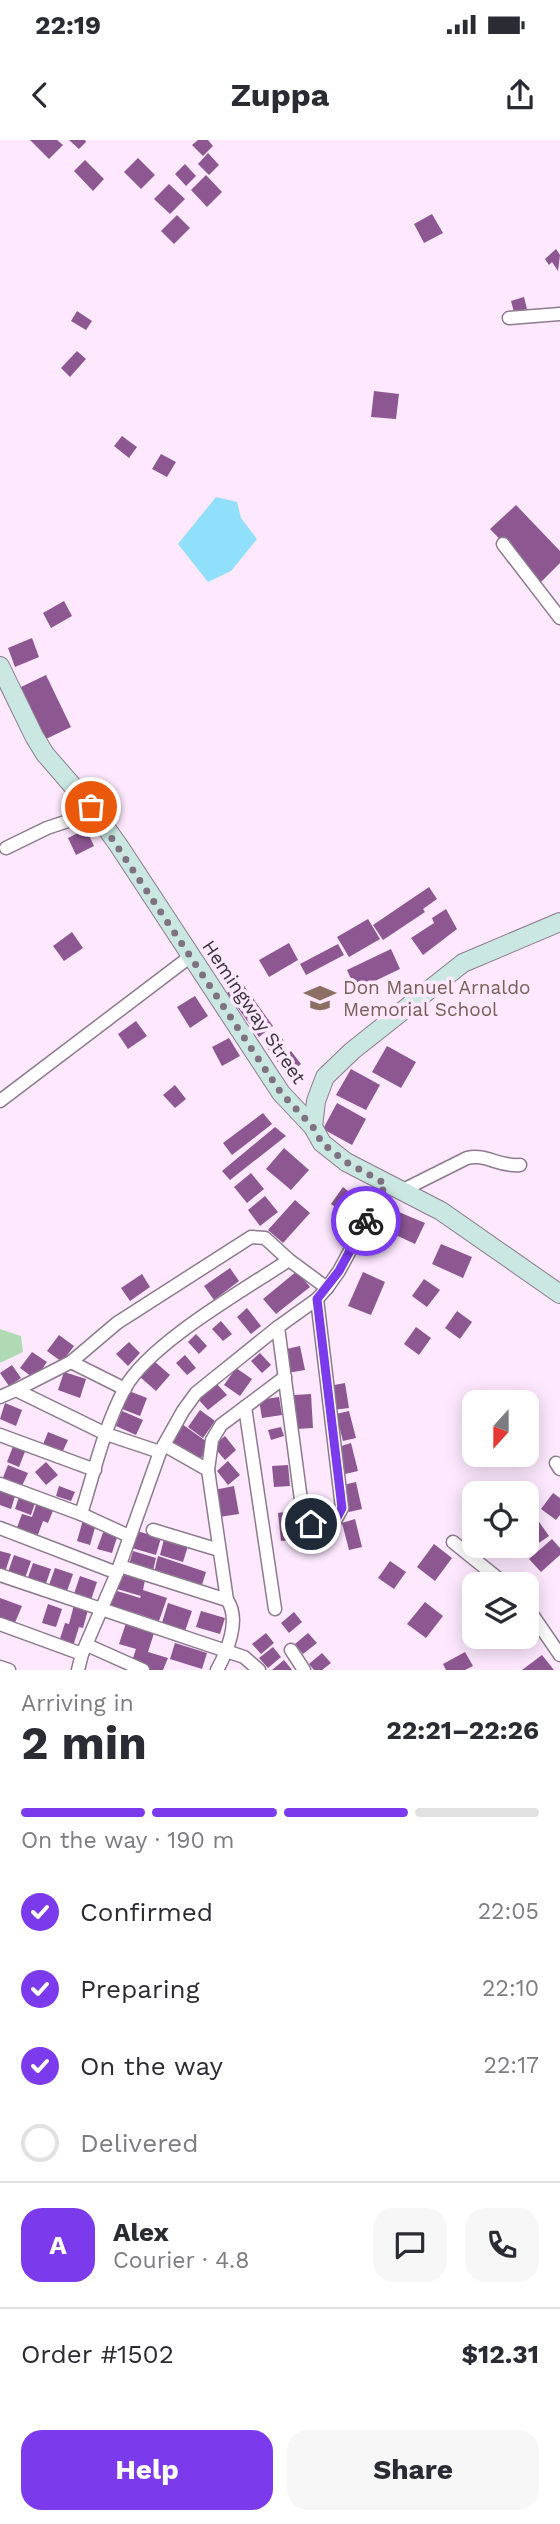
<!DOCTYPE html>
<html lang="en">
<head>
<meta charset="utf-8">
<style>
	body { margin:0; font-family:"Work Sans",sans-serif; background:#f7f7f7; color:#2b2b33; height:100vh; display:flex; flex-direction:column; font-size:26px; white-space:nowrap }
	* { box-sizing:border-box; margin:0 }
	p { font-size:23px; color:#7c7c81 }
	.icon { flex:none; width:38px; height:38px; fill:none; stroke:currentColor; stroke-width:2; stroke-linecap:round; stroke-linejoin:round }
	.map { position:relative; height:1530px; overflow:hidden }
	.details { display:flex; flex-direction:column; background:#fff; flex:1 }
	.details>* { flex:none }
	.needle { width:46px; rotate:201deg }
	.controls { position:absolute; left:462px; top:1250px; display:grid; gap:14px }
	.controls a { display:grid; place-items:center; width:77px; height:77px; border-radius:14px; background:#fff; box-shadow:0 4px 18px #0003; font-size:35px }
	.pin { position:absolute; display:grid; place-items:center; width:60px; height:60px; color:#fff; margin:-30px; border:4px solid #fff; border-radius:50%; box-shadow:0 2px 7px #0007 }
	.courier { position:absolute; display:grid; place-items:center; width:70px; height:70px; margin:-35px; border:5px solid #7c3aed; border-radius:50%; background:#fff; color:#222; box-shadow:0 2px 9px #0007 }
	.summary em { font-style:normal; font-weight:700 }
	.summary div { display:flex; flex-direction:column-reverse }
	.summary { display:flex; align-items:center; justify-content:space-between; height:119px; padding:0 21px }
	h1 { font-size:46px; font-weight:700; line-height:52px }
	.bar { display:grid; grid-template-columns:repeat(4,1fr); gap:10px 7px; align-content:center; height:84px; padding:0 21px }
	.bar i { height:9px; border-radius:5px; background:#e1e1e2 }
	.bar .active { background:#7c3aed }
	.bar p { grid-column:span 4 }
	.line { display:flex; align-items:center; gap:18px; padding:0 21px; border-top:2px solid #e1e1e2 }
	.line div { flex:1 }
	.round { display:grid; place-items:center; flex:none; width:74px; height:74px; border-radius:21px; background:#f7f7f7 }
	ol { padding:0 21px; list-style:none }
	li { display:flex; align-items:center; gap:21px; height:77px }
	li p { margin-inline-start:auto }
	li .icon { padding:7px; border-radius:50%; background:#7c3aed; color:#fff; stroke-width:4 }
	li:last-child { color:#7c7c81 }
	li i { width:38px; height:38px; border:4px solid #e1e1e2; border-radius:50% }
	.primary-button { display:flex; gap:14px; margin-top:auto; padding:14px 21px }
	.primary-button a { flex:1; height:80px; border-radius:21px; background:#7c3aed; color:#fff; font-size:28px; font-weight:700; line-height:80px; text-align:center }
	.primary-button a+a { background:#f7f7f7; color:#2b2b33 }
	.status { display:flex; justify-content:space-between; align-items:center; height:49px; padding:0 35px; background:#fff; direction:ltr }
	.status svg { height:19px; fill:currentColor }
	header { display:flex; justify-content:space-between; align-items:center; height:91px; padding:0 21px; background:#fff; font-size:32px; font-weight:700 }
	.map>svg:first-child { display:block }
	.green { fill:#b0dab4 }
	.water { fill:#90dffb }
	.building { fill:#8d5791 }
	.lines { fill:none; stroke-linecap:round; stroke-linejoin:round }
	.minor-casing { stroke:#8c7a8d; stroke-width:15 }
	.secondary-casing { stroke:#8c7a8d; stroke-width:20 }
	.minor { stroke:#fff; stroke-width:12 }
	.secondary { stroke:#cae8e1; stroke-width:18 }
	.done { stroke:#7f7280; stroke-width:7; stroke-dasharray:0 12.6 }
	.route { stroke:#7c3aed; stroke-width:9 }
	.labels { text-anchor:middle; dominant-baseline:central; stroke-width:7; stroke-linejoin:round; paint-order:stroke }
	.education-label { font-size:19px; fill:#785e54; stroke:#fde8fe; text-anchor:start }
	.street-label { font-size:19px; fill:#3b333c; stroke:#fde8fe }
</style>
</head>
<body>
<div class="status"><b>22:19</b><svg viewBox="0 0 49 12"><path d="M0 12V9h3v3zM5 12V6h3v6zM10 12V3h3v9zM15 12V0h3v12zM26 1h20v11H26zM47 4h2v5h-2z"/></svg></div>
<header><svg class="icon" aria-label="back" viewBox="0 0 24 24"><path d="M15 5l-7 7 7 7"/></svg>Zuppa<svg class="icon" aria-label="share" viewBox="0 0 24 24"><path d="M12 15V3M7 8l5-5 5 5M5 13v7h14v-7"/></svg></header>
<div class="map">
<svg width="560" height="1530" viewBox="0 0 560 1530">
	<rect width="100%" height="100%" fill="#fde8fe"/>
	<path class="green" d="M0 1189 21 1196 23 1212 0 1223Z"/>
	<path class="water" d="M216 357 237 362 241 378 257 399 231 431 208 442 178 404Z"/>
	<g class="building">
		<path d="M30 0H57L63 5 49 19Z"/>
		<path d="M69 0H85L86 2 79 9Z"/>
		<path d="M198 0H208L213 6 203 16 192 5Z"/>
		<path d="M208 13 219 25 209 35 198 24Z"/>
		<path d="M138 18 155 35 141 49 124 32Z"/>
		<path d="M85 20 104 39 93 51 74 31Z"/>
		<path d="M185 24 196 36 186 46 175 34Z"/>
		<path d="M206 35 222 52 207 67 191 50Z"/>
		<path d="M169 44 185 59 170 74 154 59Z"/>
		<path d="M432 74 443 93 424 103 414 84Z"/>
		<path d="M177 75 190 88 174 104 161 91Z"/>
		<path d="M556 109 560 115 558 131 552 122 549 125 545 119Z"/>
		<path d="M524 157 527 169 514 172 511 161Z"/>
		<path d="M77 171 92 181 86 190 71 181Z"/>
		<path d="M77 211 86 219 70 237 61 228Z"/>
		<path d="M374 251 399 254 396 279 371 277Z"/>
		<path d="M122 296 137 307 129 318 114 306Z"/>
		<path d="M161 314 176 322 167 337 152 329Z"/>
		<path d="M516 365 560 411V423L541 442 490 389Z"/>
		<path d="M64 461 72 476 51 488 43 473Z"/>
		<path d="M32 498 39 517 15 527 8 508Z"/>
		<path d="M46 535 71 587 46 599 21 547Z"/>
		<path d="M86 689 94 706 76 715 68 698Z"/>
		<path d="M429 747 437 759 423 769 425 772 383 800 373 785Z"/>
		<path d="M446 769 457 789 423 815 411 798 434 783 432 778Z"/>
		<path d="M368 779 380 799 349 817 337 797Z"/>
		<path d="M72 792 83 808 64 821 53 806Z"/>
		<path d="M289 803 298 820 269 837 259 820Z"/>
		<path d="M338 804 344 815 306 835 300 824Z"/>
		<path d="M391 809 400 829 356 850 347 830Z"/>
		<path d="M242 843 273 886 259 897 227 853Z"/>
		<path d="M195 856 208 876 190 888 177 867Z"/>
		<path d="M136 881 147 896 128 909 118 894Z"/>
		<path d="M278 892 285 903 282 905 288 914 291 911 301 924 287 935 263 902Z"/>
		<path d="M229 898 240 916 222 926 212 907Z"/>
		<path d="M387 906 416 922 401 948 372 932Z"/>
		<path d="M351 929 380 945 366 970 336 955Z"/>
		<path d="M175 945 186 959 175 968 163 955Z"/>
		<path d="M337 963 366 979 352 1005 323 989Z"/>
		<path d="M263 973 272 984 232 1015 223 1003Z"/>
		<path d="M275 987 286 996 230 1040 222 1031Z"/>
		<path d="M284 1008 309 1030 291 1050 266 1029Z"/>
		<path d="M251 1033 264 1049 247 1063 234 1047Z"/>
		<path d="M343 1047 358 1059 346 1075 331 1064Z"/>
		<path d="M265 1056 278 1072 260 1086 248 1070Z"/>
		<path d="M295 1060 310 1073 283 1103 268 1090Z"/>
		<path d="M394 1070 425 1083 415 1104 385 1090Z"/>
		<path d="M441 1104 472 1117 463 1138 432 1124Z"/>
		<path d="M230 1128 239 1141 214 1160 204 1146Z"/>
		<path d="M297 1131 310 1147 276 1174 263 1159Z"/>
		<path d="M363 1132 385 1142 371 1175 348 1166Z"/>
		<path d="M142 1134 150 1147 130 1161 121 1148Z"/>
		<path d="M424 1139 440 1150 427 1167 412 1156Z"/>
		<path d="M247 1168 261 1186 251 1194 237 1177Z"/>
		<path d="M457 1171 472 1182 460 1199 445 1188Z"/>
		<path d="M221 1181 232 1194 223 1201 212 1189Z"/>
		<path d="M416 1187 431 1198 419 1215 404 1204Z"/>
		<path d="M196 1194 207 1206 199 1214 188 1202Z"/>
		<path d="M59 1195 74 1206 62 1222 47 1211Z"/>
		<path d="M129 1202 140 1213 128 1226 116 1214Z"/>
		<path d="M300 1206 305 1230 287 1233 282 1210Z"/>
		<path d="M32 1212 47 1222 35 1239 20 1228Z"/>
		<path d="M260 1213 271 1225 262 1233 251 1221Z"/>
		<path d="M185 1215 196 1228 187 1235 176 1223Z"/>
		<path d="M154 1221 170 1235 156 1251 140 1237Z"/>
		<path d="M12 1225 21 1238 9 1246 0 1233Z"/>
		<path d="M236 1228 252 1239 240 1256 224 1245Z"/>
		<path d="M64 1232 86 1239 80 1258 58 1250Z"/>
		<path d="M216 1243 227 1255 208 1270 197 1258Z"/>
		<path d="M345 1243 349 1268 333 1270 329 1246Z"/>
		<path d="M129 1251 147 1258 140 1276 122 1269Z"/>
		<path d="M311 1254 313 1288 296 1289 294 1255Z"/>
		<path d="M279 1257 282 1275 262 1278 259 1260Z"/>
		<path d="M5 1263 22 1270 16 1286 0 1279Z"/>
		<path d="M200 1270 215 1281 203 1298 188 1287Z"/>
		<path d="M122 1271 143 1280 136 1295 116 1286Z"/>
		<path d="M349 1271 356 1298 343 1301 336 1274Z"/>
		<path d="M179 1282 210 1304 199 1321 168 1299Z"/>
		<path d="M281 1287 284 1296 271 1300 268 1290Z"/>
		<path d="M48 1292 68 1300 61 1315 42 1307Z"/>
		<path d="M225 1296 236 1310 225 1320 213 1306Z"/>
		<path d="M351 1303 358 1331 345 1334 338 1307Z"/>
		<path d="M14 1304 26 1309 19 1327 7 1322Z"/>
		<path d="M228 1321 240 1335 228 1345 217 1331Z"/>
		<path d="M46 1322 58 1335 46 1345 35 1332Z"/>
		<path d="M8 1325 28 1333 21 1348 2 1340Z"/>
		<path d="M288 1325 290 1346 274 1347 272 1326Z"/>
		<path d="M356 1342 362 1369 349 1372 343 1345Z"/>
		<path d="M59 1346 75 1352 71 1361 56 1356Z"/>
		<path d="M234 1346 239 1374 219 1377 214 1350Z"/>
		<path d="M0 1348 16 1353 11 1369 0 1365Z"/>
		<path d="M553 1353 560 1358V1375L556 1380 541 1369Z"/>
		<path d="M20 1354 36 1360 31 1375 15 1369Z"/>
		<path d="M37 1362 54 1368 48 1383 43 1381 36 1400 15 1393 22 1374 32 1377Z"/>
		<path d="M291 1371 295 1400 281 1401 278 1373Z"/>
		<path d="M355 1379 362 1407 349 1410 342 1383Z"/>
		<path d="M537 1379 549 1396 524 1413 518 1405H527V1386Z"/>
		<path d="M83 1380 96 1384 90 1405 77 1401Z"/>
		<path d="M104 1390 118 1394 112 1413 97 1409Z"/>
		<path d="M137 1391 161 1398 156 1415 132 1408Z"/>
		<path d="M164 1399 188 1406 183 1422 160 1415Z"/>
		<path d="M552 1399 560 1408V1415L541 1432 529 1419Z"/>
		<path d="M434 1404 452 1418 435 1441 417 1427Z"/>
		<path d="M0 1411 11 1414 4 1435 0 1433Z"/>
		<path d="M133 1411 156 1418 152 1435 128 1428Z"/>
		<path d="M14 1415 31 1421 24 1441 7 1435Z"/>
		<path d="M158 1416 206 1432 201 1448 154 1433Z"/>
		<path d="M390 1421 406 1432 394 1449 378 1438Z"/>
		<path d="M33 1423 51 1429 44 1449 26 1443Z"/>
		<path d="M55 1428 73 1434 66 1454 48 1448Z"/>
		<path d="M122 1433 145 1440 143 1450 167 1458 159 1481 136 1473 134 1478 107 1468 114 1450 140 1458 141 1456 117 1449Z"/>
		<path d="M80 1436 97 1442 90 1463 73 1457Z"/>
		<path d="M0 1458 22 1466 14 1485 0 1479Z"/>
		<path d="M425 1462 443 1476 426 1498 407 1484Z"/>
		<path d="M168 1463 192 1471 184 1494 161 1486Z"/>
		<path d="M48 1464 62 1469 56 1487 42 1483Z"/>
		<path d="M474 1464V1484L465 1477Z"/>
		<path d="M74 1465 88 1470 83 1488 79 1487 73 1506 59 1502 65 1483 69 1484Z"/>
		<path d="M201 1471 225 1478 220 1494 196 1487Z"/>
		<path d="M294 1472 302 1482 289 1493 281 1483Z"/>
		<path d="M126 1483 154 1493 148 1512 168 1518 163 1530H150L131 1524 136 1509 119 1504Z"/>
		<path d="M266 1493 274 1503 261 1514 252 1504Z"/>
		<path d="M308 1493 317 1503 303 1514 295 1504Z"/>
		<path d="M175 1503 207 1513 202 1529 170 1519Z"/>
		<path d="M273 1507 281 1517 268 1528 259 1518Z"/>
		<path d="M465 1512 473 1526 465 1530H446L443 1524Z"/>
		<path d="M322 1513 331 1523 322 1530H314L309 1524Z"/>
		<path d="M542 1515 554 1530H522Z"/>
		<path d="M284 1520 292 1530H272Z"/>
	</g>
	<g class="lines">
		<defs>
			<g id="minor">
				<path d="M509 178 560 174"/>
				<path d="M503 404 560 478"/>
				<path d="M6 708 47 688 95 672"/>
				<path d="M0 961 191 816"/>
				<path d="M401 1051 467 1018C486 1013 498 1027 520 1025"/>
				<path d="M278 1187 303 1375 311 1385 335 1381 342 1368 317 1159"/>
				<path d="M71 1222 125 1249"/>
				<path d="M16 1250 71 1222 117 1183 251 1097 265 1098 289 1120 327 1148"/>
				<path d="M0 1257 16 1250 106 1294 160 1312"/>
				<path d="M245 1267 275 1469"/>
				<path d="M0 1295 95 1330"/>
				<path d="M164 1305 208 1330"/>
				<path d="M556 1323 560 1329"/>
				<path d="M0 1344 81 1374 129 1396"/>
				<path d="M81 1374C94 1333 104 1287 125 1248 150 1203 244 1150 289 1120"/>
				<path d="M0 1388 117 1433"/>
				<path d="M153 1390 219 1410"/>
				<path d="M453 1402 505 1444"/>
				<path d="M120 1426 227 1460C241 1479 227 1512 217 1530"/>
				<path d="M0 1435 244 1517 259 1530"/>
				<path d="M227 1460 208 1330 212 1300 221 1285 285 1237"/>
				<path d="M527 1467 560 1515"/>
				<path d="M0 1484 82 1514"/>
				<path d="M87 1505 143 1530"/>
				<path d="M291 1510 304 1530"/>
				<path d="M0 1527 9 1530"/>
				<path d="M78 1530 82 1514 117 1433 160 1312 183 1271 196 1253 278 1187 317 1159 327 1148 339 1131 386 1044"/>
			</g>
			<g id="secondary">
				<path d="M0 526 34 596 45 614 91 667 119 706 281 953 313 987 322 1003 346 1022 441 1071 560 1154"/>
				<path d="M313 987 316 961 325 937 352 911 463 823 560 782"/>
			</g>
		</defs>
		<use href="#minor" class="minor-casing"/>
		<use href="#secondary" class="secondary-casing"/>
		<use href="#minor" class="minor"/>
		<use href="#secondary" class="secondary"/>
	</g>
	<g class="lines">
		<path class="done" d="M91 667 281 953 313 987 322 1003 346 1022 386 1044 366 1081"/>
		<path class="route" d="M311 1384 335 1381 342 1368 317 1159 339 1131 366 1081"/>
	</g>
	<defs>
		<symbol id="school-bare" viewBox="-9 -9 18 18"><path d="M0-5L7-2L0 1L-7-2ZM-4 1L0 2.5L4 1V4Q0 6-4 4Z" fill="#8d6e63" stroke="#fde8fe" stroke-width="2.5" paint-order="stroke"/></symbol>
	</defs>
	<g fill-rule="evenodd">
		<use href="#school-bare" x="298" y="836" width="44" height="44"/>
	</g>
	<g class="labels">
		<g class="education-label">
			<text x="343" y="847">Don Manuel Arnaldo<tspan x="343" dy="22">Memorial School</tspan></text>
		</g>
		<g class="street-label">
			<text transform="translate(254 872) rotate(56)">Hemingway Street</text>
		</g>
	</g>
</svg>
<div class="controls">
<a><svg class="needle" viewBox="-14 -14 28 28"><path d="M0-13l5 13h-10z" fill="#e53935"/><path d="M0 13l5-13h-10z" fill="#7c7c81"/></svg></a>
<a><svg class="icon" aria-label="locate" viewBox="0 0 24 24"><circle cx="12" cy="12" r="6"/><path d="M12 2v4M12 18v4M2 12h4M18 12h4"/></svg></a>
<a><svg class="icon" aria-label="layers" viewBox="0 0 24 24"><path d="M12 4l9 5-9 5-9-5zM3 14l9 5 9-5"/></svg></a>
</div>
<div class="pin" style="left:91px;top:667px;background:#ea580c"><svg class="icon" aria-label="bag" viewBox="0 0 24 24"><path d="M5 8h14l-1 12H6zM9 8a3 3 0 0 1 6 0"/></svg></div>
<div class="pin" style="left:311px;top:1384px;background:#1f2937"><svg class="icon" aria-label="home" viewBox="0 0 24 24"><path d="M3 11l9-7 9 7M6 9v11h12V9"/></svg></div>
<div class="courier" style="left:366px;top:1081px"><svg class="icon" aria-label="bike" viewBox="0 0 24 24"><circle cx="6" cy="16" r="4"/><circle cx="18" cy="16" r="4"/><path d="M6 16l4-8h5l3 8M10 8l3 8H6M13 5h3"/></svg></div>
</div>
<section class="details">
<div class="summary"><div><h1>2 min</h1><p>Arriving in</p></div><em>22:21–22:26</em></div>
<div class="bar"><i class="active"></i><i class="active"></i><i class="active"></i><i></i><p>On the way · 190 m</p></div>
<ol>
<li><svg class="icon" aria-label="check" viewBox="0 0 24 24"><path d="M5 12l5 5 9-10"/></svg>Confirmed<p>22:05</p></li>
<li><svg class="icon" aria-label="check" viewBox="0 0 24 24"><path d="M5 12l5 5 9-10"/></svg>Preparing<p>22:10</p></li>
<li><svg class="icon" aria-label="check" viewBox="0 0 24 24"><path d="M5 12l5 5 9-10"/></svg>On the way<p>22:17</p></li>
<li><i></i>Delivered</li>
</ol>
<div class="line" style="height:126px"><b class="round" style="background:#7c3aed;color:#fff">A</b><div><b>Alex</b><p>Courier · 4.8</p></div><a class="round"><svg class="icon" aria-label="chat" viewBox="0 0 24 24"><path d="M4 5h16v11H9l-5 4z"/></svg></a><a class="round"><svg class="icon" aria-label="phone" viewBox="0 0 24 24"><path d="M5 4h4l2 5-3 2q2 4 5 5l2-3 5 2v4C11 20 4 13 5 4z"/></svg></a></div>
<div class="line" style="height:91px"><div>Order #1502</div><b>$12.31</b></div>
<div class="primary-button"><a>Help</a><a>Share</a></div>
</section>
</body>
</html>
